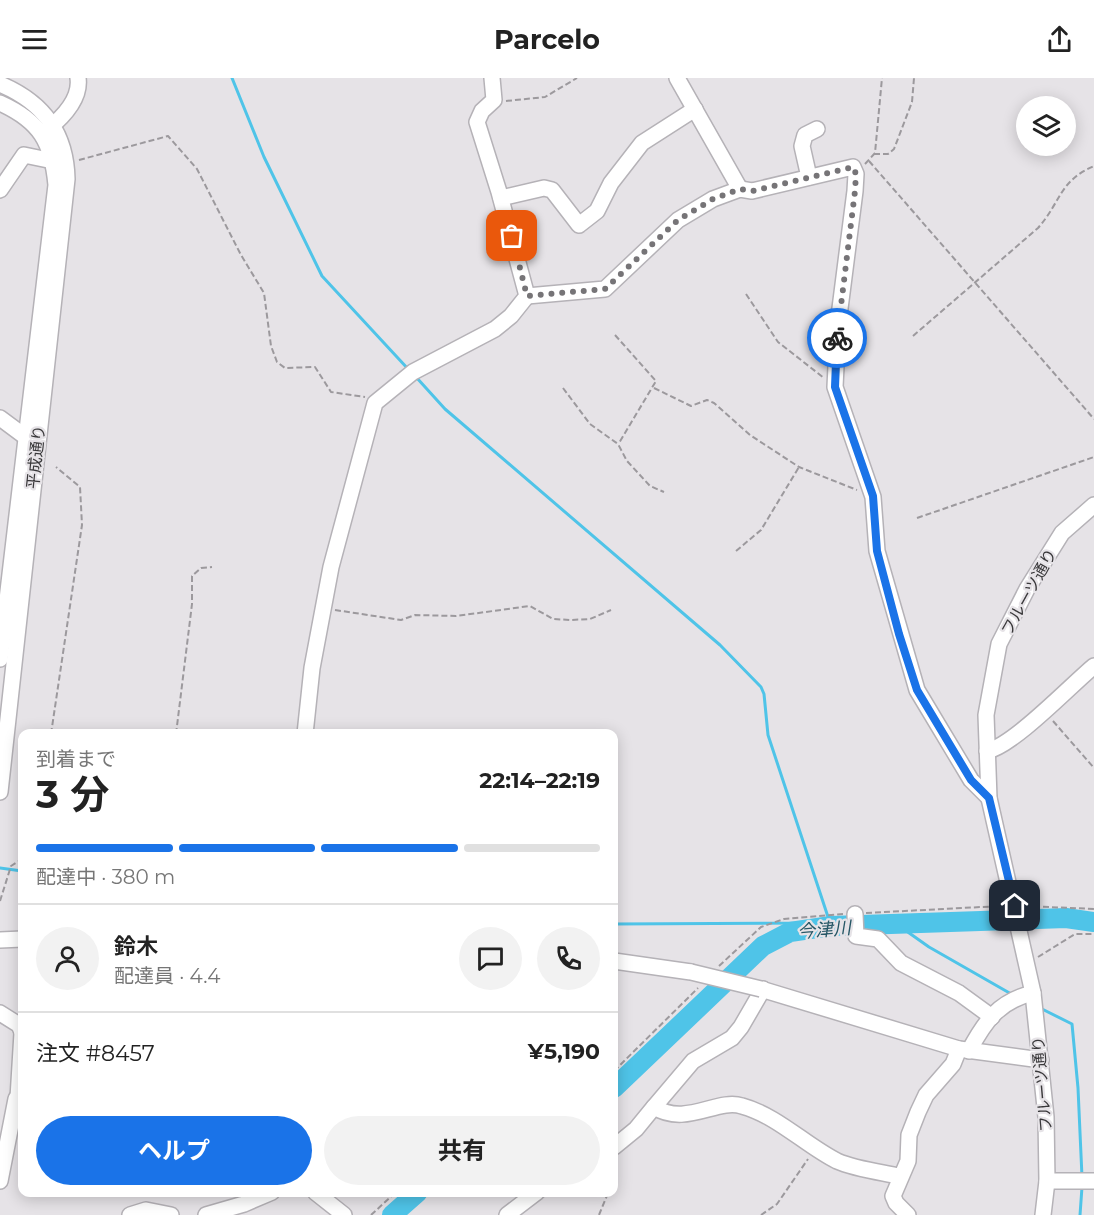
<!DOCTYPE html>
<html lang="ja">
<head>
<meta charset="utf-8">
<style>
	body { margin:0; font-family:Montserrat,"Noto Sans JP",sans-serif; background:#f2f2f2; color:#222; height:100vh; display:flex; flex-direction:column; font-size:22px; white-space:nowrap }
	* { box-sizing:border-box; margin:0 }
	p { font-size:20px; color:#767676 }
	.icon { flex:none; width:33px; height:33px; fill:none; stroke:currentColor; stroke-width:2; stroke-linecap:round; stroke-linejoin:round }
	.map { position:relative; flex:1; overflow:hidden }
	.panel { position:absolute; left:18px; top:651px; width:600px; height:468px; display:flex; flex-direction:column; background:#fff; border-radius:12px; box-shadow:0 3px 15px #0003 }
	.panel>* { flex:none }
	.buttons { position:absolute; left:1016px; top:18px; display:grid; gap:12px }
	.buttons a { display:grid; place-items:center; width:60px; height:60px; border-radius:50%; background:#fff; box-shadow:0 3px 15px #0003; font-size:30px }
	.pin { position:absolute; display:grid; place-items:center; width:51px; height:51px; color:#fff; margin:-26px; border-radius:12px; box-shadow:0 3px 9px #0006 }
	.courier { position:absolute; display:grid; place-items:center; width:60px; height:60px; margin:-30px; border:4px solid #1a73e8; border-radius:50%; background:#fff; color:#222; box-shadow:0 2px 8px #0007 }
	.headline em { font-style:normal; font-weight:700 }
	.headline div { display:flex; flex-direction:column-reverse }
	.headline { display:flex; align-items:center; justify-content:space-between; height:102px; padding:0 18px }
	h1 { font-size:39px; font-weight:700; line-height:45px }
	.bar { display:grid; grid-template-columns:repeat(4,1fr); gap:9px 6px; align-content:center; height:72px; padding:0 18px }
	.bar i { height:8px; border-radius:4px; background:#e0e0e0 }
	.bar .active { background:#1a73e8 }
	.bar p { grid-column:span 4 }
	.line { display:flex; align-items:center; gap:15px; padding:0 18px; border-top:2px solid #e0e0e0 }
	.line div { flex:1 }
	.round { display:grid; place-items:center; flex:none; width:63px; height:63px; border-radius:32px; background:#f2f2f2 }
	.button { display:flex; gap:12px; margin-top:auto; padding:12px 18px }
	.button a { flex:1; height:69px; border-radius:36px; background:#1a73e8; color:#fff; font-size:24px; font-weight:700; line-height:69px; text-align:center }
	.button a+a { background:#f2f2f2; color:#222 }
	header { display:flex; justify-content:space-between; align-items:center; height:78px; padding:0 18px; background:#fff; font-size:27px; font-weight:700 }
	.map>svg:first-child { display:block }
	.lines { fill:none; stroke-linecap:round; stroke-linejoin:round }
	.stream { stroke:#4fc4e8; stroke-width:3 }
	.river { stroke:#4fc4e8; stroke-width:20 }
	.minor-casing { stroke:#b5b2b7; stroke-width:18 }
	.path { stroke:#9c999d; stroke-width:2; stroke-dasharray:6 3; stroke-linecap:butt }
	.minor { stroke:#fff; stroke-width:15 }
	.minor-bridge-casing { stroke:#b5b2b7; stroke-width:18; stroke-linecap:butt }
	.minor-bridge { stroke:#fff; stroke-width:15 }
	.done { stroke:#767477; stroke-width:6; stroke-dasharray:0 10.8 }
	.route { stroke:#1a73e8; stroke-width:8 }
	.labels { text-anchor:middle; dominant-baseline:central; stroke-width:4.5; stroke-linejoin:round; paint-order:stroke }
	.street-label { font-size:16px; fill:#39383a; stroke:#e6e3e7 }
	.water-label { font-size:18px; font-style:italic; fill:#265766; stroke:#e6e3e7 }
</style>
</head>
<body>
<header><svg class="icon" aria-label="menu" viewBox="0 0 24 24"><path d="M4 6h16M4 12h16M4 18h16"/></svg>Parcelo<svg class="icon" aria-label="share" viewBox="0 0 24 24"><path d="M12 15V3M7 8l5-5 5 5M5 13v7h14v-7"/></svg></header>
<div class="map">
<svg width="1094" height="1137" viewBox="0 0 1094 1137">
	<rect width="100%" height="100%" fill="#e6e3e7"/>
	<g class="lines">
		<g class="stream">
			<path d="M232 0 264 79 322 198 409 292"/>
			<path d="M416 299 445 331 720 567 761 609 764 616 768 657 831 848"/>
			<path d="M0 790 22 793"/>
			<path d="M895 845 929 869 1013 917"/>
			<path d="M614 846 799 845 829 842"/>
			<path d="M1040 930 1072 946 1078 1010 1082 1099"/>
			<path d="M1080 1137 1082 1109"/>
		</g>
		<g class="river">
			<path d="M614 1010 763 868 790 854 831 848 1066 840 1094 844"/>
			<path d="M392 1137 418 1114"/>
		</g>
		<defs>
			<g id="minor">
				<path d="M677 0 740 111"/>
				<path d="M0 6C43 24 66 54 67 101L0 714"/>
				<path d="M0 25C40 43 52 64 56 107L0 581"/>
				<path d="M47 52C62 40 81 21 78 0"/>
				<path d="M809 99 802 68 805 57 817 51"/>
				<path d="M0 112 24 77 53 83"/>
				<path d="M501 120 544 110 552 112 579 147 597 133 611 105 642 65 695 31"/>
				<path d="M527 218 605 211 678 142 713 121 740 111 752 113 853 89 856 96 855 113 838 246 835 309 873 419 877 473 917 612 971 702 989 720"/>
				<path d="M0 340 31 363"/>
				<path d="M305 656 312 590 331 489 375 325 413 294 495 251 511 238 527 218 499 114 477 44 482 33 494 22 492 0"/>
				<path d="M987 673C1013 668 1071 607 1094 588"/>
				<path d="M855 836 856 858 878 861 901 885 959 915 992 939"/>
				<path d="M0 862 22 861"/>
				<path d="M614 883 691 894"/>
				<path d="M761 911 959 971 1041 982"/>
				<path d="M0 935 19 947 22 954"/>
				<path d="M969 973C985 943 999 923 1033 915"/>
				<path d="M18 1020 22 955"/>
				<path d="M654 1029 693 983 732 960 741 949 763 911"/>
				<path d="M614 1069 636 1051 654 1029C686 1049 717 1020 742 1028 778 1038 805 1067 837 1083 855 1091 880 1094 899 1098"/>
				<path d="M0 1103 16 1021 22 1020"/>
				<path d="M1047 1103H1094"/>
				<path d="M315 1114 344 1137"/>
				<path d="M130 1137 146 1132 171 1137"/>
				<path d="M206 1137 244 1126 272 1114"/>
				<path d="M507 1137 537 1114"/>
				<path d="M908 1137 896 1125 893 1118 908 1083 909 1057 918 1034 926 1017 953 986 959 971"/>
				<path d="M1043 1137 1047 1103 1046 1039 1033 915 989 720 986 637 999 566 1027 511 1062 455 1094 427"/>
			</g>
		</defs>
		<use href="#minor" class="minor-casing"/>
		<g class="path">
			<path d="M506 23 545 19 577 0"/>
			<path d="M874 76H888L894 71 912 24 914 0"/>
			<path d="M79 82 168 58 197 91 241 177 264 215 271 268 277 284 285 290 315 289 331 314 365 319"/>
			<path d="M869 83 1094 341"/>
			<path d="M865 86 875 75 882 0"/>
			<path d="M746 216 778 264 824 300"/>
			<path d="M615 257 656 303 619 365"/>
			<path d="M913 258 1038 150C1061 124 1059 103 1094 88"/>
			<path d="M563 310 590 346 618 366 627 383 650 408 664 414"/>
			<path d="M654 310 691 328 707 322 714 325 750 357 799 389 857 412"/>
			<path d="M917 440 1094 379"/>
			<path d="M736 473 761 452 799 389"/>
			<path d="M335 532 401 542 415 537 456 538 530 528 553 541 570 542 590 541 611 532"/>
			<path d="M1053 643 1094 690"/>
			<path d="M51 656 82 447 80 409 56 389"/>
			<path d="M176 656 192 526V498L201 490 212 489"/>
			<path d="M0 823 11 788 22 781"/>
			<path d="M1025 828 1094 831"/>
			<path d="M866 835 1001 828"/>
			<path d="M1038 879 1075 856H1094"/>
			<path d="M719 888 761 849 784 841 843 836"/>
			<path d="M614 993 698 910"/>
			<path d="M371 1137 396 1114"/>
			<path d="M599 1137 608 1115"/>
			<path d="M761 1137 777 1126 808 1081"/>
		</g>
		<use href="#minor" class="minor"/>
		<defs>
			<path id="minor-bridge" d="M691 894 761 911"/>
		</defs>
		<use href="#minor-bridge" class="minor-bridge-casing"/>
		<use href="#minor-bridge" class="minor-bridge"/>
	</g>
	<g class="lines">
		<path class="done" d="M512 158 527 218 605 211 678 142 713 121 740 111 752 113 853 89 856 96 855 113 837 260"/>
		<path class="route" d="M837 260 835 309 873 418 877 473 899 556 917 612 971 702 989 720 1015 828"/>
	</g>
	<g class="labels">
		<g class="street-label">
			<text transform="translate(36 379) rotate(-84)">平成通り</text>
			<text transform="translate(1029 514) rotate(-61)">フルーツ通り</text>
			<text transform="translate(1042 1006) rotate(-95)">フルーツ通り</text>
		</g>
		<g class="water-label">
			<text transform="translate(824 852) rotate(-5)">今津川</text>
		</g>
	</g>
</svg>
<div class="buttons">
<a><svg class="icon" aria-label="layers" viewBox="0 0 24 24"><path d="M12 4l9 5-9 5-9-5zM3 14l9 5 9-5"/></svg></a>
</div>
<div class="pin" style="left:512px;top:158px;background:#ea580c"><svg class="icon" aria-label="bag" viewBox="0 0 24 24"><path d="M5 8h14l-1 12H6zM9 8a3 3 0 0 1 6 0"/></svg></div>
<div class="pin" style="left:1015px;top:828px;background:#1f2937"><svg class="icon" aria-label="home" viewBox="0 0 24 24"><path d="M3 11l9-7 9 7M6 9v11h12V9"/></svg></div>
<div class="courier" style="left:837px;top:260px"><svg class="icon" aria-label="bike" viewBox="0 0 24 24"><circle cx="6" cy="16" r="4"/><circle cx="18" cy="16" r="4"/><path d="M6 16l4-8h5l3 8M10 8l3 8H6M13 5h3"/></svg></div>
<section class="panel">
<div class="headline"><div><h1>3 分</h1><p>到着まで</p></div><em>22:14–22:19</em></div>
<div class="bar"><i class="active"></i><i class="active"></i><i class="active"></i><i></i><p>配達中 · 380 m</p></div>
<div class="line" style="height:108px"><a class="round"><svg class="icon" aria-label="person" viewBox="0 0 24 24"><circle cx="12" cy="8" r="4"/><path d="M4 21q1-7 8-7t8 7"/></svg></a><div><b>鈴木</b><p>配達員 · 4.4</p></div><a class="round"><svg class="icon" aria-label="chat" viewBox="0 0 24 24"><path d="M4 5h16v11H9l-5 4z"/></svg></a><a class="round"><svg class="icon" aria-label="phone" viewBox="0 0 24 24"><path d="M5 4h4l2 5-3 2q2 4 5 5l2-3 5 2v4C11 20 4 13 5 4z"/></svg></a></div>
<div class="line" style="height:78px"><div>注文 #8457</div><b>¥5,190</b></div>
<div class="button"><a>ヘルプ</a><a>共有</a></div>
</section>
</div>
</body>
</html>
